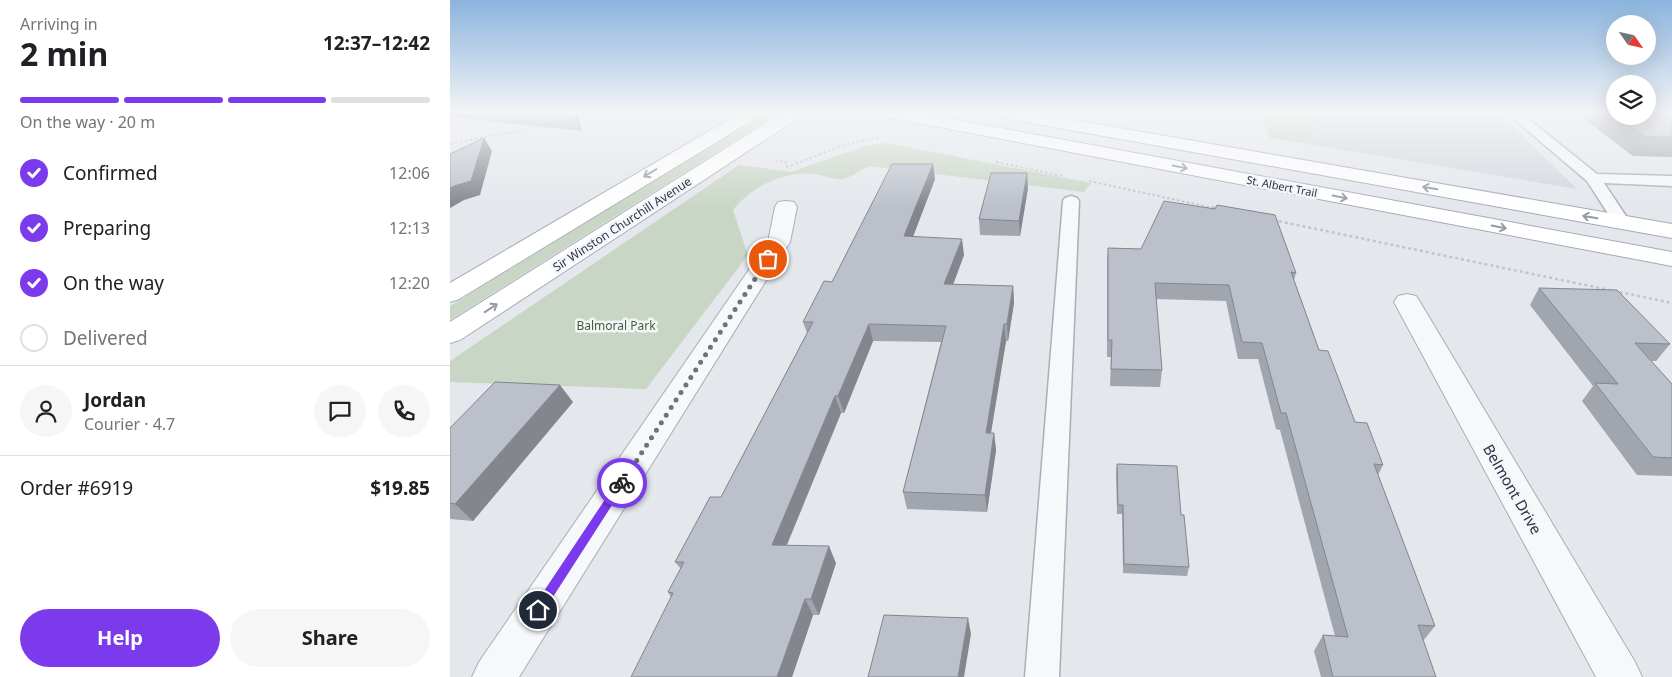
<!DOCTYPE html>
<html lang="en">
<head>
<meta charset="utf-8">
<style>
	body { margin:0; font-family:"Noto Sans",sans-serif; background:#f6f6f6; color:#202124; height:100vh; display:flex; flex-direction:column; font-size:19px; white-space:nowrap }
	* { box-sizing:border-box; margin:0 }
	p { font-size:16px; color:#757577 }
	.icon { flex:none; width:28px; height:28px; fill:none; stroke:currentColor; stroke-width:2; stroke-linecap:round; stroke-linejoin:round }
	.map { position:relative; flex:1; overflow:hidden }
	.side { display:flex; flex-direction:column; background:#fff; width:450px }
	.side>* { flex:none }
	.needle { width:32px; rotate:124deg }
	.tools { position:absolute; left:1156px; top:15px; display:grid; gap:10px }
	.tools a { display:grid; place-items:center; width:50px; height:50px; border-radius:50%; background:#fff; box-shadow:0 5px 20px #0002; font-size:25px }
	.pin { position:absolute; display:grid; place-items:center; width:42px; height:42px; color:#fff; margin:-21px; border:2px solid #fff; border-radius:50%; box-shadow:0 1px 5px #0007 }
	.courier { position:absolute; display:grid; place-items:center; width:50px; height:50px; margin:-25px; border:4px solid #7c3aed; border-radius:50%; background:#fff; color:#222; box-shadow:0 1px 6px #0007 }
	.headline em { font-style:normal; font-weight:700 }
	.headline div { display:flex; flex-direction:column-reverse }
	.headline { display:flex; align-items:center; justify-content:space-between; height:85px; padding:0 20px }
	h1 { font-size:32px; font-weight:700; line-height:38px }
	.bar { display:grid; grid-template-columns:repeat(4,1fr); gap:8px 5px; align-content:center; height:60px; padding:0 20px }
	.bar i { height:6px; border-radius:4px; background:#e0e0e0 }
	.bar .current { background:#7c3aed }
	.bar p { grid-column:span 4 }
	.line { display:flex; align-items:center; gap:12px; padding:0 20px; border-top:1px solid #e0e0e0 }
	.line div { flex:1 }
	.round { display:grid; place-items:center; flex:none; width:52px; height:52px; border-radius:26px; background:#f6f6f6 }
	ol { padding:0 20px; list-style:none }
	li { display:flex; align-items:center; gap:15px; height:55px }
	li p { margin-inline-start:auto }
	li .icon { padding:5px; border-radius:50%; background:#7c3aed; color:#fff; stroke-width:4 }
	li:last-child { color:#757577 }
	li i { width:28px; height:28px; border:2px solid #e0e0e0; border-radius:50% }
	.button { display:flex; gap:10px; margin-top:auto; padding:10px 20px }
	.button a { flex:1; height:58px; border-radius:30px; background:#7c3aed; color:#fff; font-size:20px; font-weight:700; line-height:58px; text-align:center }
	.button a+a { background:#f6f6f6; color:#202124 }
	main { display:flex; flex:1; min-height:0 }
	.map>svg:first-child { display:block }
	.built { fill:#d2d6de }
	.green { fill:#c9d6c5 }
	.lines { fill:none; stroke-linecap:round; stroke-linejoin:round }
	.lane-casing { stroke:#a9aeb7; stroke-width:3 }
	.street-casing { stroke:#a9aeb7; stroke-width:2 }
	.secondary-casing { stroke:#a9aeb7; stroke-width:2 }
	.primary-casing { stroke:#a3abb8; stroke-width:2 }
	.path-far1 { stroke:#c2c5cb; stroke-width:2; stroke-dasharray:2.5 2.5; stroke-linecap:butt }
	.path { stroke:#c2c5cb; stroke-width:2.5; stroke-dasharray:3 3; stroke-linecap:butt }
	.lane { fill:#f7f8fa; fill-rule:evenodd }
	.street { fill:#f7f8fa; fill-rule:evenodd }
	.secondary { fill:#fff; fill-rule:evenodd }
	.primary { fill:#fff; fill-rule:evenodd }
	.wall { fill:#a1a5ae }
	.shaded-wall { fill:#83868d }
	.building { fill:#bbc0ca; stroke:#83868d }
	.oneway { stroke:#959aa2 }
	.route { fill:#7c3aed }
	.done { stroke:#6c737f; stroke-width:5; stroke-dasharray:0 9 }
	.labels { text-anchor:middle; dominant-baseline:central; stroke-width:5; stroke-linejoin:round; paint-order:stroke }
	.far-street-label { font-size:11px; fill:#2b3445; stroke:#f4f6f9 }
	.street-label { font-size:12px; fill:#2b3445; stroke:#f4f6f9 }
	.park-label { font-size:12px; fill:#3f6138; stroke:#f4f6f9 }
	.near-street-label { font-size:15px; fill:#2b3445; stroke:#f4f6f9 }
</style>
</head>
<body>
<main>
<section class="side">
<div class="headline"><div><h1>2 min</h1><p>Arriving in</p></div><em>12:37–12:42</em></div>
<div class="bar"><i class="current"></i><i class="current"></i><i class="current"></i><i></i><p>On the way · 20 m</p></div>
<ol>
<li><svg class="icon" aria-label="check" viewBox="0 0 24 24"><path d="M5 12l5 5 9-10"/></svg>Confirmed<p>12:06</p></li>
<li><svg class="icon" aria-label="check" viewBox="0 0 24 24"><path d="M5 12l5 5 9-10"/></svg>Preparing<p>12:13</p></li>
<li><svg class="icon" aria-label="check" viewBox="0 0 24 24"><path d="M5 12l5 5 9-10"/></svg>On the way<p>12:20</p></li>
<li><i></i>Delivered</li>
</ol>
<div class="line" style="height:90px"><a class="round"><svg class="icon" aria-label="person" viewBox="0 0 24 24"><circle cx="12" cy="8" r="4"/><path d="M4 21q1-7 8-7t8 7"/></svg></a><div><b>Jordan</b><p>Courier · 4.7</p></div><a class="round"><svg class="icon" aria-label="chat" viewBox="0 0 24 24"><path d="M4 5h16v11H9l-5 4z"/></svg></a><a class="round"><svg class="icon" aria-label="phone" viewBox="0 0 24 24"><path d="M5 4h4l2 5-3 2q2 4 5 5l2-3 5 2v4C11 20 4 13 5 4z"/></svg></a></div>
<div class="line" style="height:65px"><div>Order #6919</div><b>$19.85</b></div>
<div class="button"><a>Help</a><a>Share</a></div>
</section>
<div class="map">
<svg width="1222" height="677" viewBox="0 0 1222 677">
	<rect width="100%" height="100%" fill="#e4e7ec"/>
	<path class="built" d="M811 113H1049L1127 189 820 138Z"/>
	<g class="green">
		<path d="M811 113H876L854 143 820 138Z"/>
		<path d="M309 117 321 118 0 320V306Z"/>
		<path d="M436 143 641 183 634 192 420 166C412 169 401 178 392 179 384 180 374 175 365 174 334 171 302 186 283 210L298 255 196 389 0 382V361L289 165 341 172 415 146Z"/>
	</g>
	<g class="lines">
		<defs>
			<g id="lane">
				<path d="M1057 113H1071L1147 174 1222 176V186L1154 183 1180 222 1178 226H1166L1137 181Z"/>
				<path d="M621 196 627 198 629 201 609 677H575L613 201 615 198Z"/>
			</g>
			<g id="street">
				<path d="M336 201 344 202 347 207 340 242 69 677H22L29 662 318 242 325 207 328 202Z"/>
				<path d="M957 294 966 296 970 302 1185 662 1192 677H1146L944 302 948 296Z"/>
			</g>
			<g id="secondary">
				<path d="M290 113H310L308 117 9 299 0 302V283Z"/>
				<path d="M332 113H352L350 117 10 340 0 343V322Z"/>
			</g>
			<g id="primary">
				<path d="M433 113H469L1222 252V266L441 118 435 117Z"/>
				<path d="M546 113H583L1222 224V238L554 118 548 117Z"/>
			</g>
		</defs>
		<use href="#lane" class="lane-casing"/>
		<use href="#street" class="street-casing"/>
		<use href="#secondary" class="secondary-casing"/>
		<use href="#primary" class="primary-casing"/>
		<g class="path-far1">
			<path d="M126 120 160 113"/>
			<path d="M0 144 93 126"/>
			<path d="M325 160 337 163"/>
			<path d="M546 162 613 176"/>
			<path d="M336 167C368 157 396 140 430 138"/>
			<path d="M639 181 768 209"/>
		</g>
		<g class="path">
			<path d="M762 207 770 209"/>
			<path d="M823 220 1222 303"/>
		</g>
		<use href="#lane" class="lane"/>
		<use href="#street" class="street"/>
		<use href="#secondary" class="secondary"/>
		<use href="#primary" class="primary"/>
	</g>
	<g class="wall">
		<path d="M0 113H128L131 131 0 117Z"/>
		<path d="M1126 113H1165V116H1198L1222 113V157L1183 156Z"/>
		<path d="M485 179 463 237 514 255 503 284 563 286 564 303 558 341H556L541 433H544L546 450 537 512 457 509 453 492 491 342 423 341 394 413H391L337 545 386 563 369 615H363L342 677H181L221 597 218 592 231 569 225 562 271 497 357 333 353 322 382 282Z"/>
		<path d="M578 188 570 236 530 235 529 219Z"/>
		<path d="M765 209 846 273 844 280 869 350 905 422 933 465 928 475 985 626 973 641 986 677H871L864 651 873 635 885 636 830 430 826 429 808 359H788L776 301 706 299 712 370 710 387 660 386 661 357H657V264L658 248 691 249Z"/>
		<path d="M1089 288 1220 344 1206 361H1201L1222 384V476L1187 475 1132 401 1143 386 1080 305Z"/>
		<path d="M123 402 23 521 0 519V428Z"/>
		<path d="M667 464 731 515 739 567 737 576 673 573 672 514H667L666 473Z"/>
	</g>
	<g class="shaded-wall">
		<path d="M124 113H128L131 131 125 118Z"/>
		<path d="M34 138 42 151 30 195 14 200 0 208V188L4 186Z"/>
		<path d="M483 164 485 179 457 252 454 236Z"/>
		<path d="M577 173 578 188 570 236 569 221Z"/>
		<path d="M512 239 514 255 497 301 494 284Z"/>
		<path d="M563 286 564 303 558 341 557 324Z"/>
		<path d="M419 324 423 341 394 413 388 396Z"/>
		<path d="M554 324 556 341 538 450 536 433Z"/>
		<path d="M110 385 123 402 23 521 5 504Z"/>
		<path d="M385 396 391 413 330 561 322 545Z"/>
		<path d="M544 433 546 450 537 512 535 495Z"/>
		<path d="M379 546 386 563 369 615 361 599Z"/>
		<path d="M355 599 363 615 342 677H327Z"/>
		<path d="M518 618 521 634 514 677H508Z"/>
	</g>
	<g class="building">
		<path d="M72 113H124L125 118Z"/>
		<path d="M1198 113H1222V137H1195L1166 116H1198Z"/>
		<path d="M34 138 21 181 4 186 0 188V154Z"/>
		<path d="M442 164H483L454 236 512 239 494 284 563 286 557 324H554L536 433H544L535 495 453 492 496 326 419 324 388 396H385L322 545 379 546 361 599H355L327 677H181L223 593 218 592 234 562H225L260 497H271L363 322H353L374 281 382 282Z"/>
		<path d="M541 173H577L569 221 529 219Z"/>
		<path d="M714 201 765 209 767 205 825 215 846 273 841 272 869 350 878 351 905 422 917 423 933 465 924 464 985 626 968 625 986 677H883L873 635 898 637 836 413H831L812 343 792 342 779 285 705 283 712 370 661 369 662 340H658V248L691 249Z"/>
		<path d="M1089 288 1167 290 1220 344 1185 343 1222 384V458L1203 457 1145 383 1168 384Z"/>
		<path d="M45 382 110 385 5 504 0 503V428Z"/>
		<path d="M667 464 727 466 731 515H734L739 567 674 564 673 505H668Z"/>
		<path d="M434 615 518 618 508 677H418Z"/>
	</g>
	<defs><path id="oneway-shaft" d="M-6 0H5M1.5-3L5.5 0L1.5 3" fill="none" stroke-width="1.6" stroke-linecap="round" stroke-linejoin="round" transform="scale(1.25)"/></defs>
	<g class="oneway">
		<use href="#oneway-shaft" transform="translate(730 167) rotate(11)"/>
		<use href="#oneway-shaft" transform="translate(200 173) rotate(149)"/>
		<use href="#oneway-shaft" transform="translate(980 188) rotate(-170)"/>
		<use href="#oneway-shaft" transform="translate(890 197) rotate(11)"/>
		<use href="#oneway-shaft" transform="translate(1140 217) rotate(-170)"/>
		<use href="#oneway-shaft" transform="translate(1049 227) rotate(11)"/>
		<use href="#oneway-shaft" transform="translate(41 308) rotate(-33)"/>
	</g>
	<linearGradient id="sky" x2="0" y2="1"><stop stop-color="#8bb4dd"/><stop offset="0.54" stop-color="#f3f4f6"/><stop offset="1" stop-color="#f3f4f6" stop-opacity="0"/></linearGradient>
	<rect width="1222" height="208" fill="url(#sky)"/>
	<path class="route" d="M172 478 177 483 175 485 92 614 88 616 84 614 82 610 84 606 168 480Z"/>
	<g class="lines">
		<path class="done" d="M172 483 318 259"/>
	</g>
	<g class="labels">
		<g class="far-street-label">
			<text transform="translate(832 186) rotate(11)">St. Albert Trail</text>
		</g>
		<g class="street-label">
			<text transform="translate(172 224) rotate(-33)">Sir Winston Churchill Avenue</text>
		</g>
		<g class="park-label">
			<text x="166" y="325">Balmoral Park</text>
		</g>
		<g class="near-street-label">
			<text transform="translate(1063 489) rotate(60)">Belmont Drive</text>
		</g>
	</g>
</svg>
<div class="tools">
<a><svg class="needle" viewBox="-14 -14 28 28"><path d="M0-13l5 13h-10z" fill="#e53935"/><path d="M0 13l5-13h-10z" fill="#757577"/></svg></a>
<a><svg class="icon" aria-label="layers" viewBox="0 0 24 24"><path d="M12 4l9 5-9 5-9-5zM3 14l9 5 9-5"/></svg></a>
</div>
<div class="pin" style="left:318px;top:259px;background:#ea580c"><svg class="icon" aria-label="bag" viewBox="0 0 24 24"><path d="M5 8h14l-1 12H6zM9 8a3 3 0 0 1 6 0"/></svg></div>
<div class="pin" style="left:88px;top:610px;background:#1f2937"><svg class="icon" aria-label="home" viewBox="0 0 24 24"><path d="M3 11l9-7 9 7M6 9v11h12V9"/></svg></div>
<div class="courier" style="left:172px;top:483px"><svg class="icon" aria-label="bike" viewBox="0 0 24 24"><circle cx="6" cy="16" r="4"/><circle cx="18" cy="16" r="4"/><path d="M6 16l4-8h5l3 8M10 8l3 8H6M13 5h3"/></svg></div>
</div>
</main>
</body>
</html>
